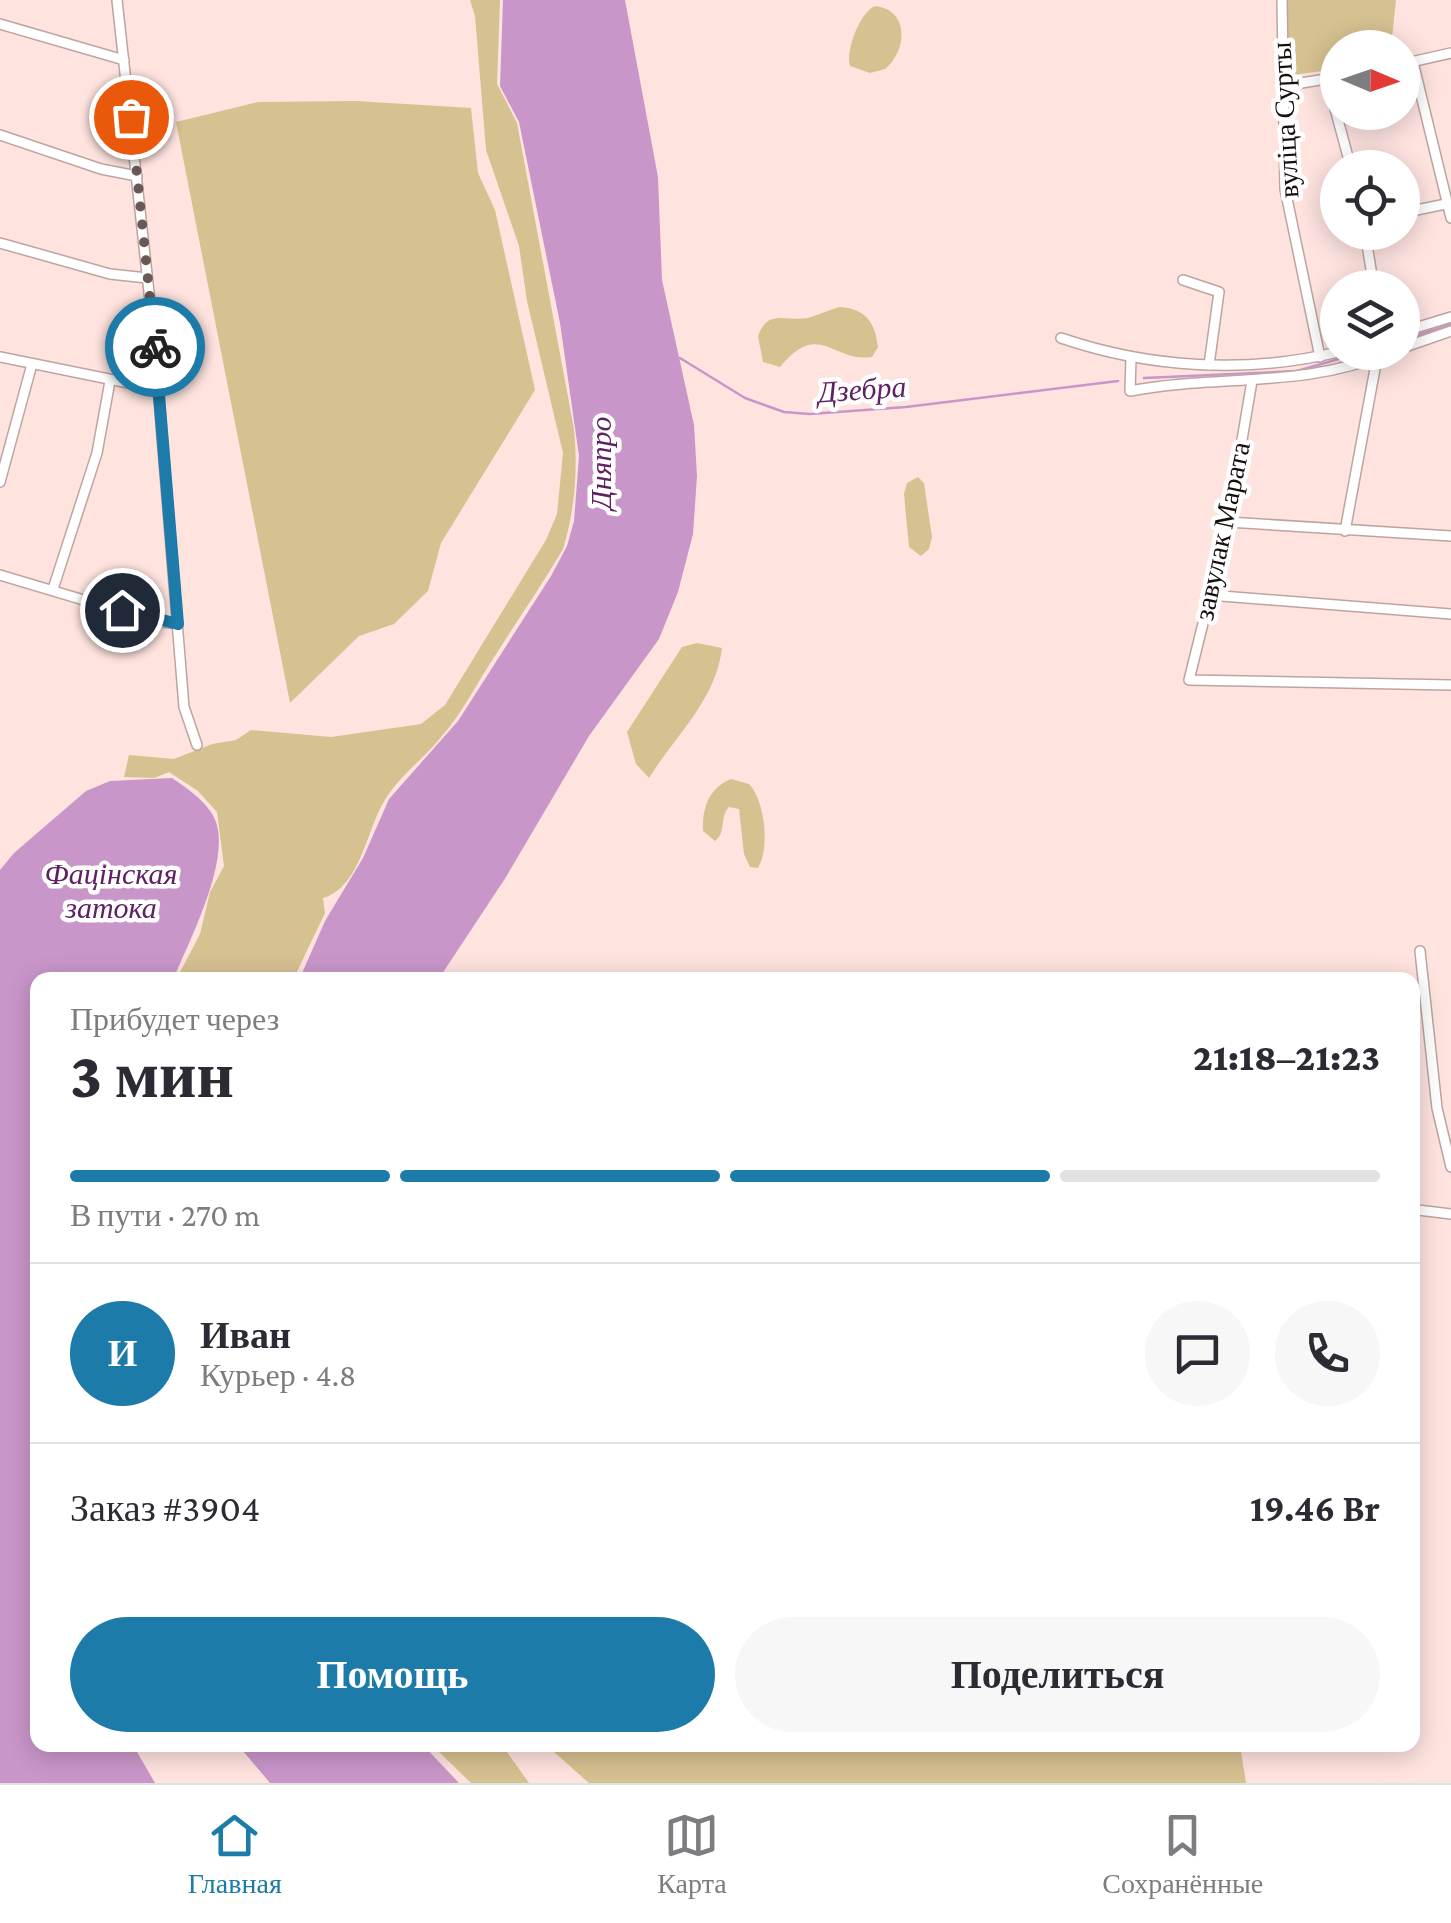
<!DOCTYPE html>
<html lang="ru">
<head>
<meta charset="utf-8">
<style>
	body { margin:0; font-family:"Crimson Pro",serif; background:#f7f7f7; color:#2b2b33; height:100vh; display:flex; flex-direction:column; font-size:38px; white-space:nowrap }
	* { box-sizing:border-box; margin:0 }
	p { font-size:32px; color:#7c7c81 }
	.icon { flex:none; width:55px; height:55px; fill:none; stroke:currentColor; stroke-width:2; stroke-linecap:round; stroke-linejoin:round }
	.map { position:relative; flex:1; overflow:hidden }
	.side { position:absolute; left:30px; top:972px; width:1390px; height:780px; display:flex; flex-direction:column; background:#fff; border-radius:20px; box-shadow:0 5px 25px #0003 }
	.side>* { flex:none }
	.needle { width:65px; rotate:92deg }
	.fabs { position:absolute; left:1320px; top:30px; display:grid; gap:20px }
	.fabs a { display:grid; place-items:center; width:100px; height:100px; border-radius:50%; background:#fff; box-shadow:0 5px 25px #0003; font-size:50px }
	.pin { position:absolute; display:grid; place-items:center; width:85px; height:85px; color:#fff; margin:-42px; border:5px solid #fff; border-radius:50%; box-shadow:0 2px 10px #0007 }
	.courier { position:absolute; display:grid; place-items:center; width:100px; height:100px; margin:-50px; border:8px solid #1c7ba8; border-radius:50%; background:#fff; color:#222; box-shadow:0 2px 12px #0007 }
	.overview em { font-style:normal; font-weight:800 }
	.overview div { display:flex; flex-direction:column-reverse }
	.overview { display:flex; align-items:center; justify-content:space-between; height:170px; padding:0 40px }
	h1 { font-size:65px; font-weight:800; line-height:75px }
	.bar { display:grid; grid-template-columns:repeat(4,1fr); gap:15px 10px; align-content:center; height:120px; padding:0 40px }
	.bar i { height:12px; border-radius:8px; background:#e1e1e2 }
	.bar .selected { background:#1c7ba8 }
	.bar p { grid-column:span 4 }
	.line { display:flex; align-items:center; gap:25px; padding:0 40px; border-top:2px solid #e1e1e2 }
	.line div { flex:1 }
	.round { display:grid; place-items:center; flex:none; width:105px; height:105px; border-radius:52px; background:#f7f7f7 }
	.action { display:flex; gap:20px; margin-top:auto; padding:20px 40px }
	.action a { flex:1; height:115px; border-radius:60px; background:#1c7ba8; color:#fff; font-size:40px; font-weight:800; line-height:115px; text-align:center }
	.action a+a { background:#f7f7f7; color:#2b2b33 }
	.dock { display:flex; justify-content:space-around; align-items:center; height:140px; border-top:2px solid #e1e1e2; background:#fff; font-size:28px; color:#7c7c81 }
	.dock a { display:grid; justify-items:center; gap:5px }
	.dock .selected { color:#1c7ba8 }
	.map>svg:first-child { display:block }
	.green { fill:#d6c191 }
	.water { fill:#c996ca }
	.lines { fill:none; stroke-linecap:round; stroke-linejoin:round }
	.stream { stroke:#c996ca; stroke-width:2.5 }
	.minor-casing { stroke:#bea4a1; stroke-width:12 }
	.minor { stroke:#fff; stroke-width:9 }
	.done { stroke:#685956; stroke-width:10; stroke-dasharray:0 18 }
	.route { stroke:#1c7ba8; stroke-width:12 }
	.labels { text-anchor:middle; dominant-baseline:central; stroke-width:9; stroke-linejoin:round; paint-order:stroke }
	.street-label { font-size:28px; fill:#170e0d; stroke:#fff }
	.water-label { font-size:30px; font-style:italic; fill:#5e2161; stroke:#fff }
</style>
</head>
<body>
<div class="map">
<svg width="1451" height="1783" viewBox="0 0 1451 1783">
	<rect width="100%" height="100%" fill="#fee3df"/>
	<g class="green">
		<path d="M470 0H500L497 84 517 123 574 429C578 471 575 509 563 549 541 587 516 622 493 659 476 685 462 713 442 736 423 760 397 777 382 805 366 834 359 888 323 898L325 913 293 980H176L200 934 210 892 224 866 217 812 198 791 169 772 154 778 124 777 129 755 174 759 212 744 236 740 251 730 331 737 421 724 445 705 546 540 557 514 563 453 527 301 519 246 486 150 475 16Z"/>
		<path d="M1279 0H1396L1391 47 1338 48 1337 69 1292 75Z"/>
		<path d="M875 6C910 10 907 51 885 69L870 73 850 66C845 51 860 12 875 6Z"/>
		<path d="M356 101 471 108 478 173 495 210 535 390 441 543 428 591 394 624 359 636 290 703 176 122 258 102Z"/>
		<path d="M840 307C866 309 875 322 878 347L872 357C832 363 820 319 780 367L763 362 758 336C768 308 785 322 808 318 818 315 829 310 840 307Z"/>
		<path d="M918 477 924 483 932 537 929 549 921 556 909 547 904 494 907 483Z"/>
		<path d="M697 643 722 648C716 700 675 736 649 778L636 764 627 732 682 647Z"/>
		<path d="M731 779 749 784C765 800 770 849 758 868L750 867 744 854 739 809 729 807C719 817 727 832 715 841L703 831C702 808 709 788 731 779Z"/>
		<path d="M432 1745H502L529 1783H471Z"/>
		<path d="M546 1745H1240L1246 1783H589Z"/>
	</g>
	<g class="water">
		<path d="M503 0H625L658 177 662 280 694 425 697 476 693 534 678 592 659 639 589 736 506 877 438 980H299L325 921 363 858 389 799 458 721 551 576 567 546 574 521 579 456 560 323 519 122 500 86Z"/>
		<path d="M172 778C187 788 210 804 216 822 230 863 189 941 173 980H38V1745H133L155 1783H0V870L14 853 86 791 110 781Z"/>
		<path d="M238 1745H423L459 1783H270Z"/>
	</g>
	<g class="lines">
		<g class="stream">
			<path d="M1402 340 1451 324"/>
			<path d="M680 358 745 398 784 412 810 414 906 407 1118 381"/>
			<path d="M1144 378 1297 371 1363 352"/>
		</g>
		<defs>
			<g id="minor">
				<path d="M117 0 154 338 184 707 197 745"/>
				<path d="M1282 0 1285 189 1320 357"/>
				<path d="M0 24 124 60"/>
				<path d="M1413 62 1451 218"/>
				<path d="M1402 64 1451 53"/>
				<path d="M1327 79 1351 168"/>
				<path d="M1283 86 1338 77"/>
				<path d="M0 135 101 169 137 176"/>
				<path d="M1402 213 1451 203"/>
				<path d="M1365 232 1374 288"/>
				<path d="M0 243 110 274 147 278"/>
				<path d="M1183 280 1219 292 1209 365"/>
				<path d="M1402 332 1451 317"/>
				<path d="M1061 338C1149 368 1246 374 1338 352"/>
				<path d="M1402 348 1451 331"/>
				<path d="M0 357 158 389"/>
				<path d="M1131 358 1130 391C1219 374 1304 389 1390 352"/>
				<path d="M1252 381 1228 522 1189 680 1451 685"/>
				<path d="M0 482 32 364"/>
				<path d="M1228 522 1451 536"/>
				<path d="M1345 531 1377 358"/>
				<path d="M0 575 154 621 178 624"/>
				<path d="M53 589 97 453 110 381"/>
				<path d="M1209 595 1451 614"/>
				<path d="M1420 951 1437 1108 1451 1167"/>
				<path d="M1418 1210 1451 1214"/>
			</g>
		</defs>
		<use href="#minor" class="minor-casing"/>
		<use href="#minor" class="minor"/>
	</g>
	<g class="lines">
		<path class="done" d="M131 117 155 347"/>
		<path class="route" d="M122 610 178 624 155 347"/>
	</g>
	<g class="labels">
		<g class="street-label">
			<text transform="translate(1285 120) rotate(-93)">вуліца Сурты</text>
			<text transform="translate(1222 531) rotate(-78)">завулак Марата</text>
		</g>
		<g class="water-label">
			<text transform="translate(862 389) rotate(-4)">Дзебра</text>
			<text transform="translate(600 463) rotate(-90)">Дняпро</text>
			<text x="111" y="873">Фацінская<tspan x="111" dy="34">затока</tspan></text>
		</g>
	</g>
</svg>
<div class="fabs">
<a><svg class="needle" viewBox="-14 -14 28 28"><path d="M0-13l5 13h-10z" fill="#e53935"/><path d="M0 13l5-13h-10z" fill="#7c7c81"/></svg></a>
<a><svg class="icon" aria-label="locate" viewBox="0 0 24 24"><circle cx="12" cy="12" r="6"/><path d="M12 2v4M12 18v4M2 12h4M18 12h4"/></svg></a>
<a><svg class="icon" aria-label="layers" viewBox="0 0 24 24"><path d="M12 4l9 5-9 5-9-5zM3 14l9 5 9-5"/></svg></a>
</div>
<div class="pin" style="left:131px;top:117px;background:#ea580c"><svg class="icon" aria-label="bag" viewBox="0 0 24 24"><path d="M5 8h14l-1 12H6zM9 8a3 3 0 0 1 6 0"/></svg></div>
<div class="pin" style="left:122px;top:610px;background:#1f2937"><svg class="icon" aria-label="home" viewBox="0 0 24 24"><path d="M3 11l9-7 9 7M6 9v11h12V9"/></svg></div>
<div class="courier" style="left:155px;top:347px"><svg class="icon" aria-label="bike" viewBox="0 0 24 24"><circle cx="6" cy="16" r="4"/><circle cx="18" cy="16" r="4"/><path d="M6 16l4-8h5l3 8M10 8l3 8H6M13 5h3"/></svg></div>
<section class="side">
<div class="overview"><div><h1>3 мин</h1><p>Прибудет через</p></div><em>21:18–21:23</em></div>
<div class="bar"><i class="selected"></i><i class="selected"></i><i class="selected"></i><i></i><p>В пути · 270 m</p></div>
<div class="line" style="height:180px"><b class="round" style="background:#1c7ba8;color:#fff">И</b><div><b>Иван</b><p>Курьер · 4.8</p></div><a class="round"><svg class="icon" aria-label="chat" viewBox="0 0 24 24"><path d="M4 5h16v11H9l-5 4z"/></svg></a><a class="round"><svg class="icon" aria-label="phone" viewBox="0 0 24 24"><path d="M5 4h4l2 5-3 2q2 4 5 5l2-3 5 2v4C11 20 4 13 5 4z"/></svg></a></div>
<div class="line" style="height:130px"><div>Заказ #3904</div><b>19.46 Br</b></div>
<div class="action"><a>Помощь</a><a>Поделиться</a></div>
</section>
</div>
<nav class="dock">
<a class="selected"><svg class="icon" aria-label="home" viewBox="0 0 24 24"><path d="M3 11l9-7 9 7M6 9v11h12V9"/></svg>Главная</a>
<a><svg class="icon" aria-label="map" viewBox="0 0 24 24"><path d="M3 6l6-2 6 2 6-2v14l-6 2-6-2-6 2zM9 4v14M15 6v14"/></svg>Карта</a>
<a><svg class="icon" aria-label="saved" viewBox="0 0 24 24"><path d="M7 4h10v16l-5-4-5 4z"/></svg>Сохранённые</a>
</nav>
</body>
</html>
